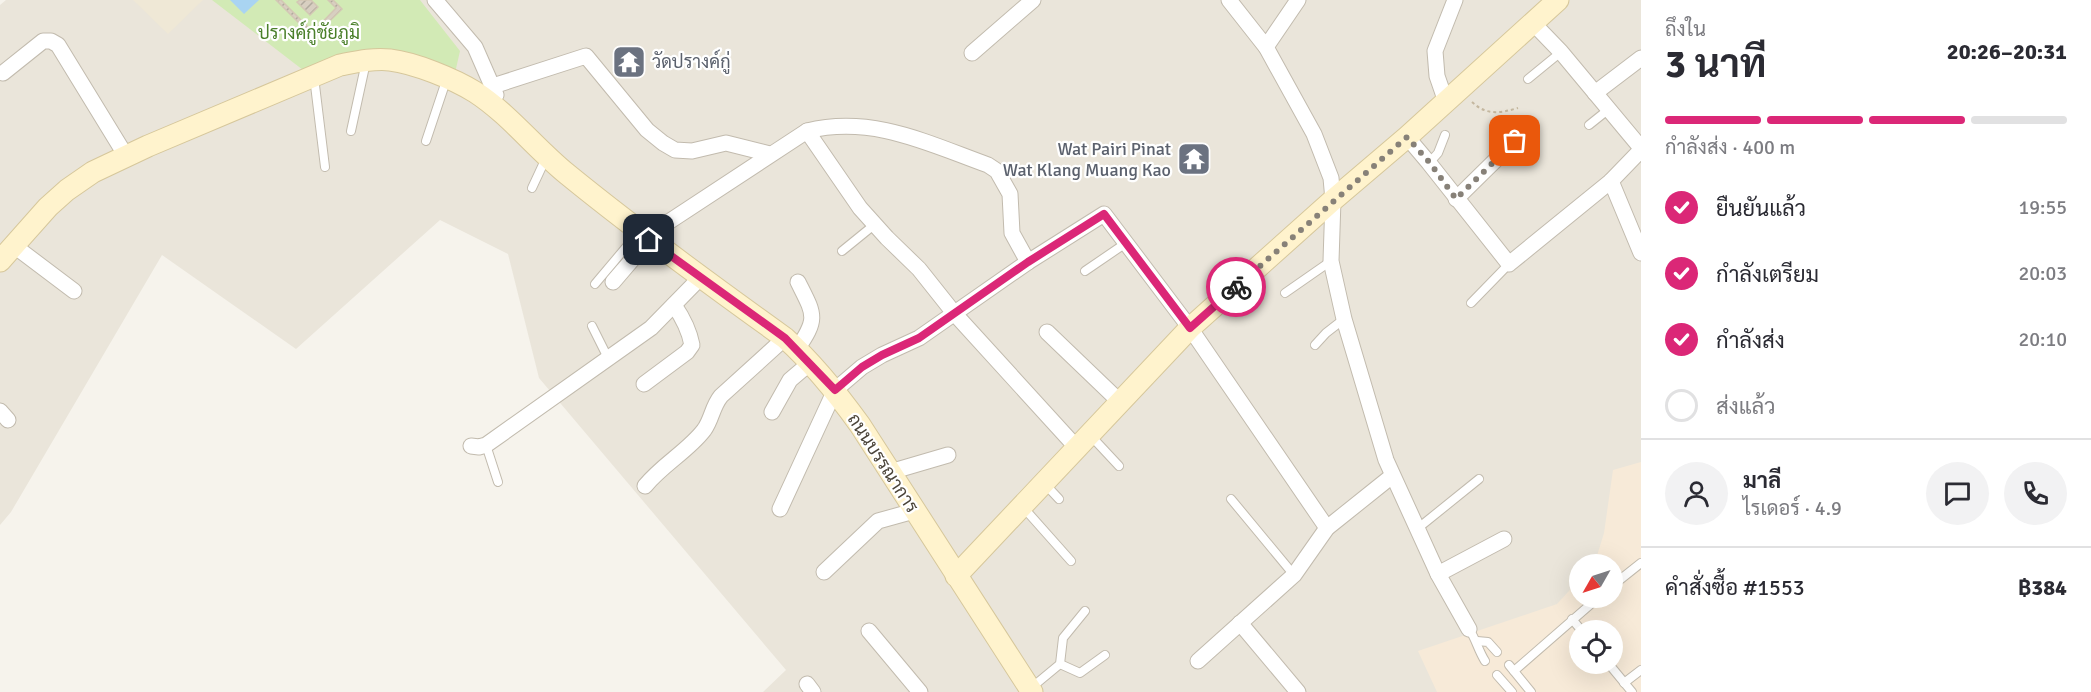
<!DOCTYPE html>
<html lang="th">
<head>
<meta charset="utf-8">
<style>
	body { margin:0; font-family:Signika,Sarabun,sans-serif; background:#f2f2f3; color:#2b2b33; height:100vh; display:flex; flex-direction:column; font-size:22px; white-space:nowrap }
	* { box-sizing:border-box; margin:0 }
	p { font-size:20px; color:#7c7c81 }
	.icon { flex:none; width:33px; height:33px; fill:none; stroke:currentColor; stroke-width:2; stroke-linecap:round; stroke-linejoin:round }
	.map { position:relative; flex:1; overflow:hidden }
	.drawer { display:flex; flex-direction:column; background:#fff; width:450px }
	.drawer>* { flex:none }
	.needle { width:39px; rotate:231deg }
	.controls { position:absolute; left:1569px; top:554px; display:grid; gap:12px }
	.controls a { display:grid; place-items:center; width:54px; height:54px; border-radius:50%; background:#fff; box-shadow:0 6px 24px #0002; font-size:30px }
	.pin { position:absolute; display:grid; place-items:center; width:51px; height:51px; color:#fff; margin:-26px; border-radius:12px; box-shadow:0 3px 9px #0006 }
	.courier { position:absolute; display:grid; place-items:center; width:60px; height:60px; margin:-30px; border:4px solid #db2777; border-radius:50%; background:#fff; color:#222; box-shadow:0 2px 8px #0007 }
	.head em { font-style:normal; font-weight:700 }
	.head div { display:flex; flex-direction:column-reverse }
	.head { display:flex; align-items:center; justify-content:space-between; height:102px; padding:0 24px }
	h1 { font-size:39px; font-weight:700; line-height:45px }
	.bar { display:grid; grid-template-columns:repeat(4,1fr); gap:9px 6px; align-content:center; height:72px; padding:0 24px }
	.bar i { height:8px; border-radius:4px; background:#e1e1e2 }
	.bar .on { background:#db2777 }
	.bar p { grid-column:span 4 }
	.line { display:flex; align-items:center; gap:15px; padding:0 24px; border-top:2px solid #e1e1e2 }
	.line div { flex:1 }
	.round { display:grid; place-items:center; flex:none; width:63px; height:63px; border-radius:32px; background:#f2f2f3 }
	ol { padding:0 24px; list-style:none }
	li { display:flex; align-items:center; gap:18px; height:66px }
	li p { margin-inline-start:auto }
	li .icon { padding:6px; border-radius:50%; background:#db2777; color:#fff; stroke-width:4 }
	li:last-child { color:#7c7c81 }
	li i { width:33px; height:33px; border:3px solid #e1e1e2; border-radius:50% }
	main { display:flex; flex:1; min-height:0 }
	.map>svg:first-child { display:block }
	.residential { fill:#eae5da; fill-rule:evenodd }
	.commercial { fill:#f7ead8; fill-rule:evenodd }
	.education { fill:#efe8d6 }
	.green { fill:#d2eab5 }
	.water { fill:#a9d4f2 }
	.building { fill:url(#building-hatch); stroke:#d3c7b4; stroke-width:1.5 }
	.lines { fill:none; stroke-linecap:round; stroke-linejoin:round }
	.lane-casing { stroke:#c2bbae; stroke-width:10 }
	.street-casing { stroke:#c2bbae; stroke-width:17 }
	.secondary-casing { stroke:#d6c79b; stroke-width:23 }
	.path { stroke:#c4b79f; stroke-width:2; stroke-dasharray:3 3; stroke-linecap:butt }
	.lane { stroke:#fff; stroke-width:8 }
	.street { stroke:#fff; stroke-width:15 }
	.secondary { stroke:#fff3cd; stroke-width:21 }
	.done { stroke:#878178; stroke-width:6; stroke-dasharray:0 10.8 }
	.route { stroke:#db2777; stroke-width:8 }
	.labels { text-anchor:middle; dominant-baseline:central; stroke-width:4.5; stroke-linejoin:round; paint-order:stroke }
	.park-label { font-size:18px; fill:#4a7f2a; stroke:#fff }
	.worship-label { font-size:18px; fill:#5b616d; stroke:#fff; text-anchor:start }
	.street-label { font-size:18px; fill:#4b4439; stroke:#fff }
</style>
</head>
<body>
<main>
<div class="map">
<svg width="1641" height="692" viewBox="0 0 1641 692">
	<defs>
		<pattern id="building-hatch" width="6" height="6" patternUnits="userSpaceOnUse" patternTransform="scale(1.5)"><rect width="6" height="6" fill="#d8cfc1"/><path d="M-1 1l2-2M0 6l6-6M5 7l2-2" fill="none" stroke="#b1aa9e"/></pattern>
	</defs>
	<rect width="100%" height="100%" fill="#f6f3ec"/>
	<path class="residential" d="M6 0H1641V692H763L786 670 539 378 508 254 440 220 296 349 162 255 11 512 0 525V5ZM1580 564H1612V597H1580ZM1580 630H1612V663H1580Z"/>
	<path class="commercial" d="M1641 462V692H1437L1418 651 1557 604 1579 580 1580 597H1612V564H1592L1596 559 1604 533 1613 470ZM1580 630H1612V663H1580Z"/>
	<path class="education" d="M133 0H203L168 34Z"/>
	<path class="green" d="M212 0H420L460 51 455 73C422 62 386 45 351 52 334 55 318 64 303 70Z"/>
	<path class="water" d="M230 0H259L244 14Z"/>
	<g class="building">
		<path d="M276 0H281L313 32 336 8 328 0H333L342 9 313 37Z"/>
		<path d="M300 0H311L318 7 310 15 297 2Z"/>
	</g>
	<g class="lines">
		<defs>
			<g id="lane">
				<path d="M314 77 325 167"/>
				<path d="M1528 79 1561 52"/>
				<path d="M1589 125 1609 109"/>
				<path d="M351 131 366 62"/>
				<path d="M426 141 446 81"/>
				<path d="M1429 163 1438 153 1445 135"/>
				<path d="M532 188 546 158"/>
				<path d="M842 251 874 225"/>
				<path d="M1085 271 1126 243"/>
				<path d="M595 284 638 233"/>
				<path d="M1285 293 1331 261"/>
				<path d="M1471 303 1509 264"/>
				<path d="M592 326 608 358"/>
				<path d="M1315 345 1326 333 1344 319"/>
				<path d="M1091 436 1119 466"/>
				<path d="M486 445 498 482"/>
				<path d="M1045 484 1059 499"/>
				<path d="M1231 499 1294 575"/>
				<path d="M1023 507 1071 561"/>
				<path d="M1417 529 1479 479"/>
				<path d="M1612 586 1641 563"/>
				<path d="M1572 619 1581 630"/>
				<path d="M1469 629C1476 639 1478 650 1485 661"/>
				<path d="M1477 641 1488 642 1497 652"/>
				<path d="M1608 663 1632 692"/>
				<path d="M1060 664 1080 673 1105 655"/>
				<path d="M1509 665 1531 692"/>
				<path d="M1514 671 1599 597"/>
				<path d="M1497 675 1512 692"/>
				<path d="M1624 683 1641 670"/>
				<path d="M1031 688 1060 664 1063 638 1085 611"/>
			</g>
			<g id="street">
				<path d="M435 0 475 47 496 95"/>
				<path d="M1229 0 1266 47 1298 0"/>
				<path d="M1533 23 1561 52 1641 148"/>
				<path d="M1266 47 1314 134 1331 178 1333 200 1331 261 1344 319 1386 460 1438 574 1469 629"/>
				<path d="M972 53 1033 0"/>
				<path d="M3 73 43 41H51L58 45 126 156"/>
				<path d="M493 86 586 56 647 130 663 143 675 150 692 151 726 143 770 154"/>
				<path d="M1595 93 1641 58"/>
				<path d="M1446 102 1437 76 1435 51 1455 0"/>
				<path d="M807 131 860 208 887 238 919 269 954 313 1077 448"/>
				<path d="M1407 137 1429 163 1509 264 1611 181 1641 150"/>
				<path d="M1611 181 1641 253"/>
				<path d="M1456 199 1515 141"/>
				<path d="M13 245 74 291"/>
				<path d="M1028 262 1104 214 1190 328 1327 528"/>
				<path d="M613 282 649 240 667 223 807 131C872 115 927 143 988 165L997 171 1010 194 1012 233 1028 262 919 338 882 355 862 367 835 390 780 509"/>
				<path d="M1047 332 1120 402"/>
				<path d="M797 349C819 318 814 314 798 282"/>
				<path d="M644 384 687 352 692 345C689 329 683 318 674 305"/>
				<path d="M0 411 8 420"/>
				<path d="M772 412 790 380 810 363"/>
				<path d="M471 446 479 447 486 445 651 328 700 278"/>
				<path d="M890 472 948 455"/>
				<path d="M645 486C663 464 688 451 704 430 712 419 712 407 721 396L785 338"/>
				<path d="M824 572 878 521 914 511"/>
				<path d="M1438 574 1504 539"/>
				<path d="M1240 623 1298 692"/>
				<path d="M869 631 920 692"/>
				<path d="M1198 661 1294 575 1327 528 1392 476"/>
				<path d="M807 684 813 692"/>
			</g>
			<g id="secondary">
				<path d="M0 261 48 207 67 190 93 172 148 146 340 65C356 62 373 58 390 60 415 63 454 79 475 92 509 114 535 148 567 174 638 232 711 285 785 338 814 364 837 393 860 425L1032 692"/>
				<path d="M956 576 1190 328 1333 200 1407 137 1558 0"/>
			</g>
		</defs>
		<use href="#lane" class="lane-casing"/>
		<use href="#street" class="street-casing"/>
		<use href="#secondary" class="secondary-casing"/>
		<path class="path" d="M1472 102C1487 116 1500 113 1518 108"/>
		<use href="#lane" class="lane"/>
		<use href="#street" class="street"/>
		<use href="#secondary" class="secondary"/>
	</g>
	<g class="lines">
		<path class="done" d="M1236 287 1407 137 1430 163 1456 199 1515 141"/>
		<path class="route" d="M649 240 785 338 835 390 862 367 882 355 919 338 1028 262 1104 214 1190 328 1236 287"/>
	</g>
	<defs>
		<symbol id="temple-square" viewBox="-11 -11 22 22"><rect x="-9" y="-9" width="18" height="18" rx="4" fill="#6b7280" stroke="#fff"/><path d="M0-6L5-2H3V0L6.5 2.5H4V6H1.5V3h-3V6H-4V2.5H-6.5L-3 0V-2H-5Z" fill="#fff"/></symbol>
	</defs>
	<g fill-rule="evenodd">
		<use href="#temple-square" x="610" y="43" width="38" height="38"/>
		<use href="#temple-square" x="1175" y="140" width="38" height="38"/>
	</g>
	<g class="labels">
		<g class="park-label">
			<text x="309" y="33">ปรางค์กู่ชัยภูมิ</text>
		</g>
		<g class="worship-label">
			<text x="652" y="62">วัดปรางค์กู่</text>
			<text x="1171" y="149" text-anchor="end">Wat Pairi Pinat<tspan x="1171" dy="21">Wat Klang Muang Kao</tspan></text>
		</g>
		<g class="street-label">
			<text transform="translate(883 463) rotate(57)">ถนนบรรณาการ</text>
		</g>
	</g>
</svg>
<div class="controls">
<a><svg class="needle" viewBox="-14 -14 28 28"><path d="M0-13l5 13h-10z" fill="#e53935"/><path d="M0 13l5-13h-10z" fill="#7c7c81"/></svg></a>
<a><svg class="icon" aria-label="locate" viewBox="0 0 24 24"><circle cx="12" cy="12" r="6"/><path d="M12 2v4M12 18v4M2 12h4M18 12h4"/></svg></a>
</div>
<div class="pin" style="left:1515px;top:141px;background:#ea580c"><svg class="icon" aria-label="bag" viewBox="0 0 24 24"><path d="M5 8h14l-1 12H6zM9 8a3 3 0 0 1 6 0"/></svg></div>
<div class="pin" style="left:649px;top:240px;background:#1f2937"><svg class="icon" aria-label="home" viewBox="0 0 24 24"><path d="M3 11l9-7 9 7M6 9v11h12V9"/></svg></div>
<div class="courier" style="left:1236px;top:287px"><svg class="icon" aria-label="bike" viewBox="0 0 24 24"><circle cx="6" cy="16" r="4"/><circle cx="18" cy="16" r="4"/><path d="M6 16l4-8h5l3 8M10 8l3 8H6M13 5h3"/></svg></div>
</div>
<section class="drawer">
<div class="head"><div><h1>3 นาที</h1><p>ถึงใน</p></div><em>20:26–20:31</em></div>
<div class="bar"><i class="on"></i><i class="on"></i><i class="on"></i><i></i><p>กำลังส่ง · 400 m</p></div>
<ol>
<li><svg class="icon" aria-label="check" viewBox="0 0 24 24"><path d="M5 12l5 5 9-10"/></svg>ยืนยันแล้ว<p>19:55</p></li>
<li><svg class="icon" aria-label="check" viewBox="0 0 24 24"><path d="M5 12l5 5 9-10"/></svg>กำลังเตรียม<p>20:03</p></li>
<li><svg class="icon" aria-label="check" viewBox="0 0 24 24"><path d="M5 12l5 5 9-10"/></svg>กำลังส่ง<p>20:10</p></li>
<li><i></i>ส่งแล้ว</li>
</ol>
<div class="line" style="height:108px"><a class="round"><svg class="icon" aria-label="person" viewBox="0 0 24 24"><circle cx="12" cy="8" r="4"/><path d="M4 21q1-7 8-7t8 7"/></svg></a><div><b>มาลี</b><p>ไรเดอร์ · 4.9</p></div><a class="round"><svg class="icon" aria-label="chat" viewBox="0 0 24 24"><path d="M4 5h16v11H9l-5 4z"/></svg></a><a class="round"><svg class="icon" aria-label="phone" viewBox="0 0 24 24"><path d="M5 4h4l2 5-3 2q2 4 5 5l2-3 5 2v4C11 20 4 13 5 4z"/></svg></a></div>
<div class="line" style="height:78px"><div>คำสั่งซื้อ #1553</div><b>฿384</b></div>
</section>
</main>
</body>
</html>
